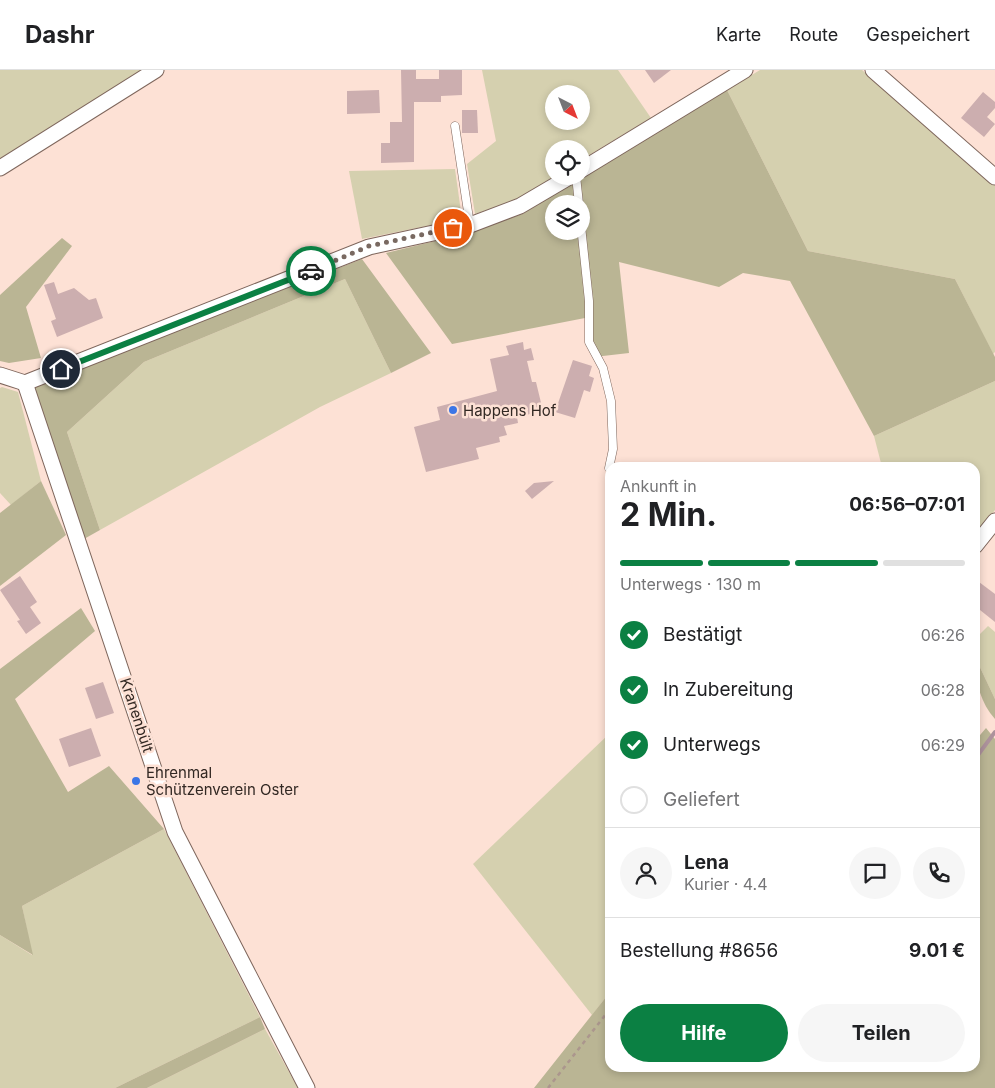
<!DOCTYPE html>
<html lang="de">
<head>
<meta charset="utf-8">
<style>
	body { margin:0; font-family:Inter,sans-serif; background:#f6f6f6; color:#202124; height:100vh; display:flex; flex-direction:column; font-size:19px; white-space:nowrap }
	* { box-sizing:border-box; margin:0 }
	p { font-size:16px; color:#757577 }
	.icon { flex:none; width:28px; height:28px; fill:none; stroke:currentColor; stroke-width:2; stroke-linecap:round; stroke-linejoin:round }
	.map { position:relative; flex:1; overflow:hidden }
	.panel { position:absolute; left:605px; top:392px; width:375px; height:610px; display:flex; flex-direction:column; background:#fff; border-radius:15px; box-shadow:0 2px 8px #0003 }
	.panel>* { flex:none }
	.needle { width:32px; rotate:138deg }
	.controls { position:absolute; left:545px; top:15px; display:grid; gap:10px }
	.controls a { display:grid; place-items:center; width:45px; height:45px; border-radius:50%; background:#fff; box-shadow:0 2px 8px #0003; font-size:25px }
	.pin { position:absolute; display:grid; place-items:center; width:42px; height:42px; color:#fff; margin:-21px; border:2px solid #fff; border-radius:50%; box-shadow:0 1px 5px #0007 }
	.courier { position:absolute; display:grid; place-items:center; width:50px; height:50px; margin:-25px; border:4px solid #0b8043; border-radius:50%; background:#fff; color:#222; box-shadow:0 1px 6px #0007 }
	.head em { font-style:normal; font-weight:700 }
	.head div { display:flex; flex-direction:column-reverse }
	.head { display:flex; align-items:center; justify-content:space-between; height:85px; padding:0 15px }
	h1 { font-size:32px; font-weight:700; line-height:38px }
	.bar { display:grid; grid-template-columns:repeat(4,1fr); gap:8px 5px; align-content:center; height:60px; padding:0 15px }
	.bar i { height:6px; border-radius:4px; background:#e0e0e0 }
	.bar .active { background:#0b8043 }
	.bar p { grid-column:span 4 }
	.line { display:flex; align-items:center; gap:12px; padding:0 15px; border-top:1px solid #e0e0e0 }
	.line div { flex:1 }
	.round { display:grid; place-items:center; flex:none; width:52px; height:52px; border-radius:26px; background:#f6f6f6 }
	ol { padding:0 15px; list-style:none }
	li { display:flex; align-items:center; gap:15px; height:55px }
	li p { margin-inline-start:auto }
	li .icon { padding:5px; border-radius:50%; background:#0b8043; color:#fff; stroke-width:4 }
	li:last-child { color:#757577 }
	li i { width:28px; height:28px; border:2px solid #e0e0e0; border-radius:50% }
	.action { display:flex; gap:10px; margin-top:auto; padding:10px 15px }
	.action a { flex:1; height:58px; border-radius:30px; background:#0b8043; color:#fff; font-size:20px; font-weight:700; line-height:58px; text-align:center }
	.action a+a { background:#f6f6f6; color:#202124 }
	header { display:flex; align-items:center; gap:30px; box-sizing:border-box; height:70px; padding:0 25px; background:#fff; border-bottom:1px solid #e0e0e0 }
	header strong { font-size:24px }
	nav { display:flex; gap:28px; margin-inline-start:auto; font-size:18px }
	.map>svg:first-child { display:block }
	.green { fill:#d5d0af; fill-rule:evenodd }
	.forest { fill:#bab594; fill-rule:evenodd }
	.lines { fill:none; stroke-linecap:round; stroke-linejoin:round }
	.stream { stroke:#ad929c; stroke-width:4 }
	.building { fill:#ccaeaf }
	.service-casing { stroke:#7e665c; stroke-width:9 }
	.minor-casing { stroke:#7e665c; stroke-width:17 }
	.path { stroke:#ab968d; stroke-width:2.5; stroke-dasharray:4 4; stroke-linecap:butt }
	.service { stroke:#fff; stroke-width:8 }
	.minor { stroke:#fff; stroke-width:15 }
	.done { stroke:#796961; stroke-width:5; stroke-dasharray:0 9 }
	.route { stroke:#0b8043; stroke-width:6 }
	.poi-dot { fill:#3c76e6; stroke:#fde1d5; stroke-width:2 }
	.labels { text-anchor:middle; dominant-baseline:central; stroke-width:5; stroke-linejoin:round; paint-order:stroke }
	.poi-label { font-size:15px; fill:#322823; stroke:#fde1d5; text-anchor:start }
	.street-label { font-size:15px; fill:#322823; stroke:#fde1d5 }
</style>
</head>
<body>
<header>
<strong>Dashr</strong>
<nav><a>Karte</a><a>Route</a><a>Gespeichert</a></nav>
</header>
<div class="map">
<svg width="995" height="1018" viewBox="0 0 995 1018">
	<rect width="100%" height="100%" fill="#fde1d5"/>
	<g class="green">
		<path d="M0 0H143L0 91Z"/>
		<path d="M482 0H618L651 48 581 90V79H554L555 106 518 129 475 144 467 94 496 71ZM554 24H581V51H554Z"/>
		<path d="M760 0H862L995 115V282L993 284 955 209 808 181 727 20Z"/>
		<path d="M455 99 462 149 362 169 349 101Z"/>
		<path d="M345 209 391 303 320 337 100 460 67 362 144 292Z"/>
		<path d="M995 311V440L975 465V398L882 397 874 366Z"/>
		<path d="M2 317 18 322 41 411 11 435 0 423V318Z"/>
		<path d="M988 556 995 562V629L977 591H975V569Z"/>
		<path d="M610 663V922L592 945 473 794Z"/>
		<path d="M164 759 260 947 115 1018H0V865L32 885 22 836Z"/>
		<path d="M265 959 298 1018H147Z"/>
	</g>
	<g class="forest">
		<path d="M727 20 808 181 955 209 995 287V311L874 366 790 211 743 203 719 217 619 192 629 283 594 287 585 248 452 274 386 183 468 163 522 144ZM554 134H581V161H554Z"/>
		<path d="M62 168 72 176 26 237 41 288 9 293 0 291V225Z"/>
		<path d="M362 189 431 283 391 303 345 209 144 292 67 362 100 460 84 469 34 316Z"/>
		<path d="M41 411 66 465 0 516V443Z"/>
		<path d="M81 538 95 561 15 629 68 722 109 696 164 759 22 836 33 885 0 865V599Z"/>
		<path d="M975 591H977L995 629V649C981 634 975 611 975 591Z"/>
		<path d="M986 658 995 669V1018H534L610 922V998H975V671Z"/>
		<path d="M260 947 265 959 147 1018H115Z"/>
	</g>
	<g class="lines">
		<path class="stream" d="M975 689 995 662"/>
	</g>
	<g class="building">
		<path d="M401 0H416V9H439V0H462V25L441 26V32H414V92L381 93V73H390V52H402Z"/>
		<path d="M645 0H671L654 13Z"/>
		<path d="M379 20 380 43 347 44V21Z"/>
		<path d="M983 22 995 32V38L987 47 995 54 984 67 961 48Z"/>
		<path d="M462 40H477L478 63H462Z"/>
		<path d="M54 212 58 224 74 218 89 230 96 228 103 248 57 267 51 251 56 249 44 215Z"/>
		<path d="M523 272 524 280 531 278 534 290 527 291 532 312H536L543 341 517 347 518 353 504 356 507 365 499 367 500 372 476 378 479 389 426 402 414 357 440 350 437 337 497 321 490 289 509 285 506 276Z"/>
		<path d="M573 290 592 296 589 306 594 308 590 322 584 320 575 348 555 342Z"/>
		<path d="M554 411 532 429 525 421 534 413Z"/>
		<path d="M20 506 37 532 30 537 41 553 26 564 17 551 20 550 0 520Z"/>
		<path d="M975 509 995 524V552L975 536Z"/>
		<path d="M103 612 114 643 96 649 85 618Z"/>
		<path d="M91 658 101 686 69 697 59 669Z"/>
	</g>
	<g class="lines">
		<defs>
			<g id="service">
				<path d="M455 56 470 155"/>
				<path d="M576 106 579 134"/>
				<path d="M581 156 589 231V272L603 298 611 331 613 379 609 398"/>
			</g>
			<g id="minor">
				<path d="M873 0 995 107"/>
				<path d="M0 98 156 0"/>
				<path d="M581 100 745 0"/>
				<path d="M0 305 25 313 369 177 470 155 520 136 571 106"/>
				<path d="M25 313 175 762 307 1018"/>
				<path d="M975 476 995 451"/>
			</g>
		</defs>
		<use href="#service" class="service-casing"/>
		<use href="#minor" class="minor-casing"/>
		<path class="path" d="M548 1018 610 939"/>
		<use href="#service" class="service"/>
		<use href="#minor" class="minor"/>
	</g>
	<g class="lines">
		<path class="done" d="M311 201 369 176 453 158"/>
		<path class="route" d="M61 299 311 201"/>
	</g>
	<g class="poi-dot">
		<circle cx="453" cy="340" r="5"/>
		<circle cx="136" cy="711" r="5"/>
	</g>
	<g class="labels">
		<g class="poi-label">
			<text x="463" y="340">Happens Hof</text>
			<text x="146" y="702">Ehrenmal<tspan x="146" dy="17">Schützenverein Oster</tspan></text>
		</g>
		<g class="street-label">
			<text transform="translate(137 645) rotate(72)">Kranenbült</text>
		</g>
	</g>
</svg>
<div class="controls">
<a><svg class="needle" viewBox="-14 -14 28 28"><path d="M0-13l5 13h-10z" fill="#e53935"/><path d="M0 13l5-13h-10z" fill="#757577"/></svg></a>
<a><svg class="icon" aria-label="locate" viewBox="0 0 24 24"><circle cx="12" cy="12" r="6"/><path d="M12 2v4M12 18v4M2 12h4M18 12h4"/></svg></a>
<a><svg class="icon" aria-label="layers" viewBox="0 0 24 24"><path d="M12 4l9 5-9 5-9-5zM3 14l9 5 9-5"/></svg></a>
</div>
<div class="pin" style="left:453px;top:158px;background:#ea580c"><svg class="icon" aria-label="bag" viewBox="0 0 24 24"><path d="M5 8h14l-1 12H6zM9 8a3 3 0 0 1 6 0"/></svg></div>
<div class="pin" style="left:61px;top:299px;background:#1f2937"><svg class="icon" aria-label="home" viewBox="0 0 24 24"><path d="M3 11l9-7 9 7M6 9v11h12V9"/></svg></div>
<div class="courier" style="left:311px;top:201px"><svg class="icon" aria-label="car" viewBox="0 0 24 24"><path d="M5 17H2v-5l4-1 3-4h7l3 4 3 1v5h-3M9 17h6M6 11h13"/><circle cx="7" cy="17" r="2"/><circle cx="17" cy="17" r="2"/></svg></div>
<section class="panel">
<div class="head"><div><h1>2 Min.</h1><p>Ankunft in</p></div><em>06:56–07:01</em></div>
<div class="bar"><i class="active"></i><i class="active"></i><i class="active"></i><i></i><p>Unterwegs · 130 m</p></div>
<ol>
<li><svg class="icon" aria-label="check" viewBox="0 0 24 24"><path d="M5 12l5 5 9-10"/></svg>Bestätigt<p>06:26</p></li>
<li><svg class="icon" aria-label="check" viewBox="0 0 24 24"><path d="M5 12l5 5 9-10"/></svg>In Zubereitung<p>06:28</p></li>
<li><svg class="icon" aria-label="check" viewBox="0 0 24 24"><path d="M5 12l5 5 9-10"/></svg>Unterwegs<p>06:29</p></li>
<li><i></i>Geliefert</li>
</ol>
<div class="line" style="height:90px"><a class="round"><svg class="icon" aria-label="person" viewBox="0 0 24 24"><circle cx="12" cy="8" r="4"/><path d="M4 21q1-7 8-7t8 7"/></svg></a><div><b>Lena</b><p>Kurier · 4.4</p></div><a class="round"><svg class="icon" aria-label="chat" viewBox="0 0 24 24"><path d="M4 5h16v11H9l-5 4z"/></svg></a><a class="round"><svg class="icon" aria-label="phone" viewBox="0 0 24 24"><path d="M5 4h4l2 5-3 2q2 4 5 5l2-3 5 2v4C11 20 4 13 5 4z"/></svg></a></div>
<div class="line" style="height:65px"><div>Bestellung #8656</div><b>9.01 €</b></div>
<div class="action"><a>Hilfe</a><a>Teilen</a></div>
</section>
</div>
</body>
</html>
